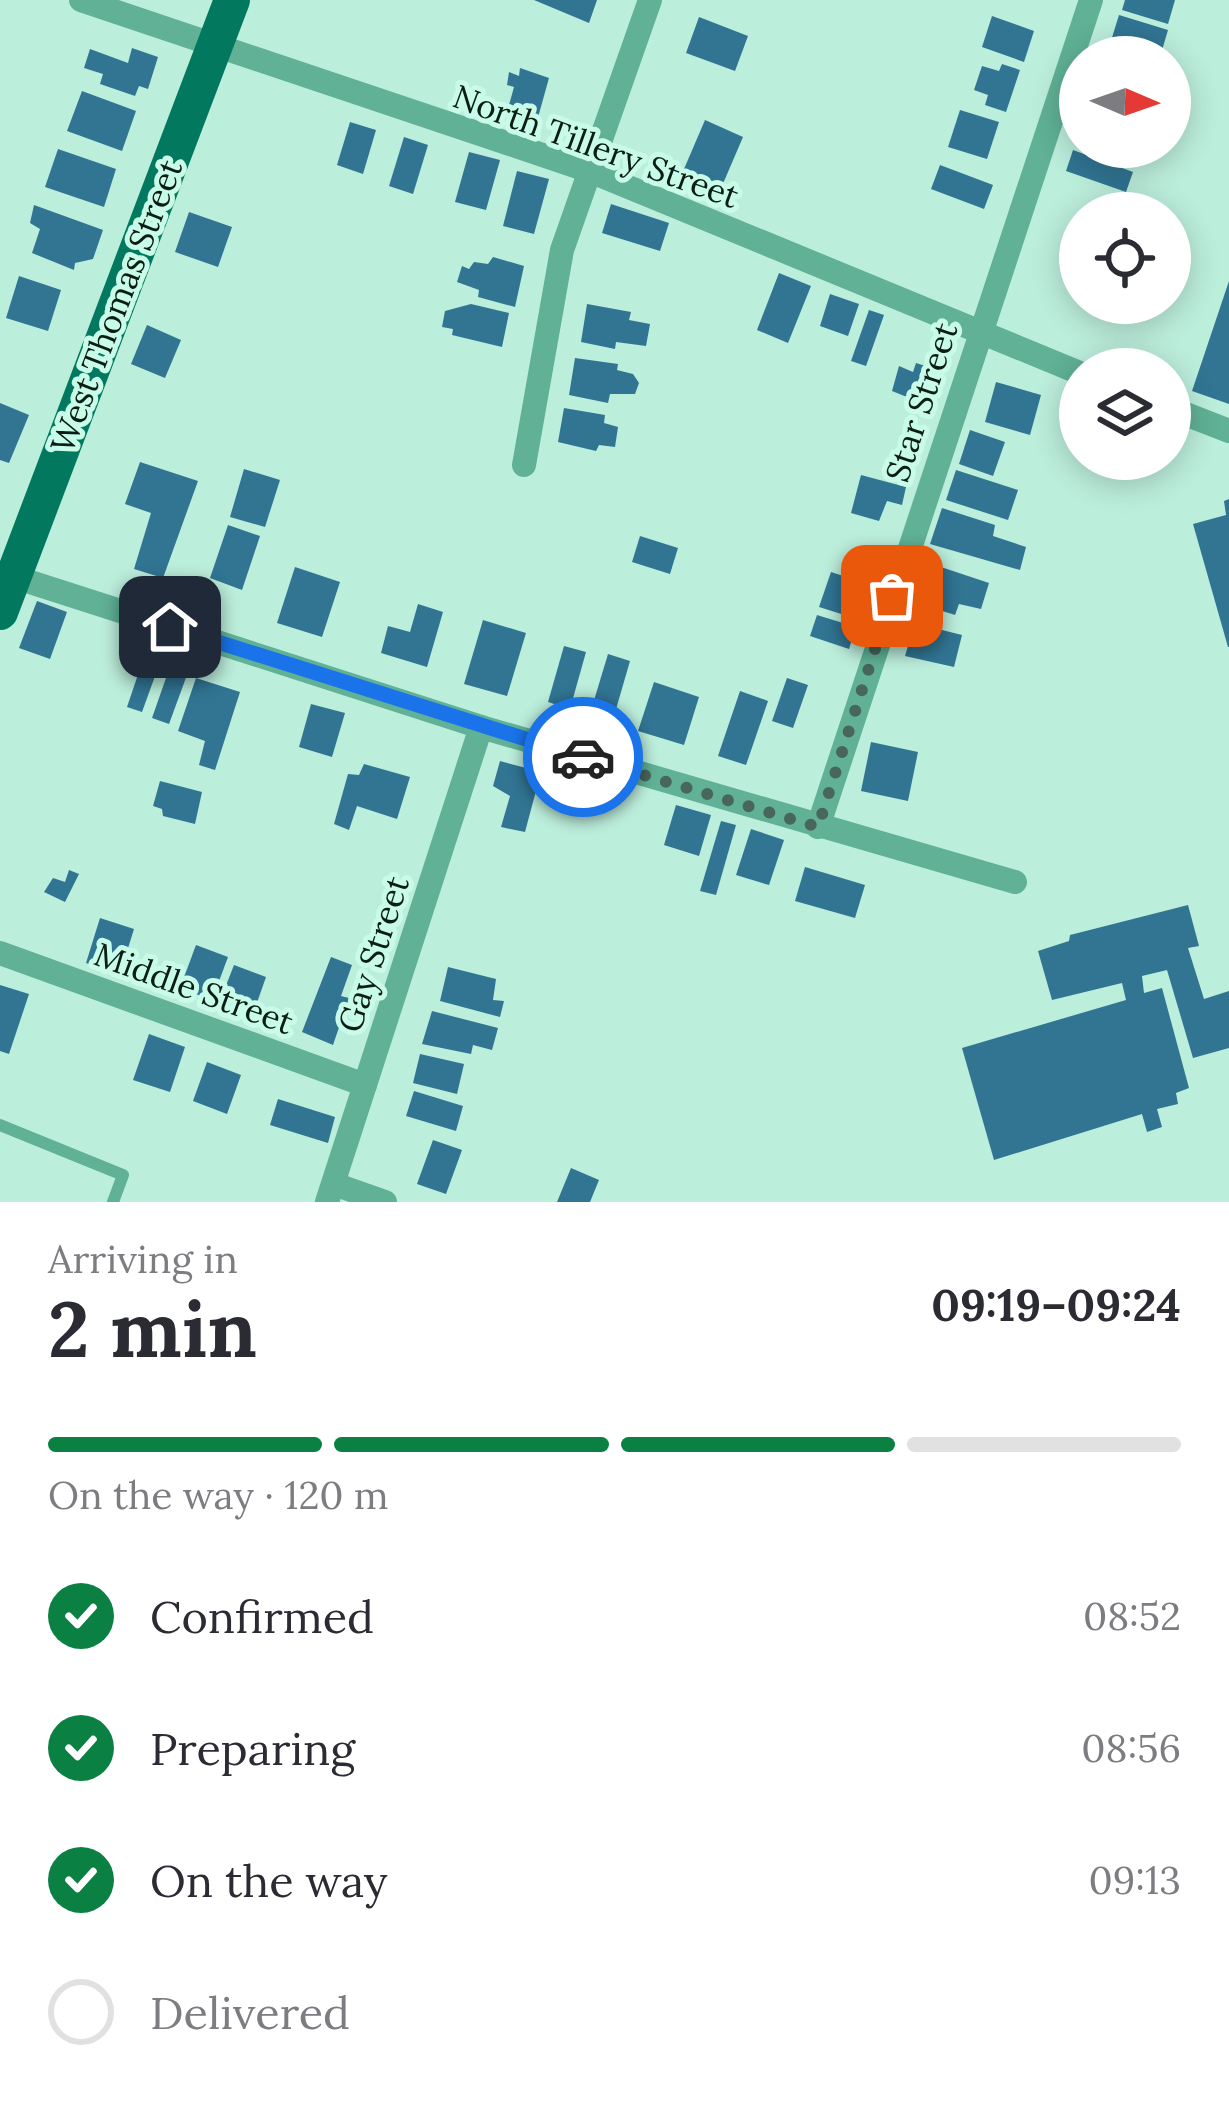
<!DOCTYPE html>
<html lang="en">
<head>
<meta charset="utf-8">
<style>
	body { margin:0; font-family:Lora,serif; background:#f2f2f3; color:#2b2b33; height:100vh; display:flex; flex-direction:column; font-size:45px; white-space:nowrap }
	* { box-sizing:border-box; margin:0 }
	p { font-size:39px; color:#7c7c81 }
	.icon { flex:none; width:66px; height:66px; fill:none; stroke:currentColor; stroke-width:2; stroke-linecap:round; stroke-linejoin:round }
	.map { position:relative; height:1202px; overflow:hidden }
	.side { display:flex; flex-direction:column; background:#fff; flex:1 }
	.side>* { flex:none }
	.needle { width:78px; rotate:92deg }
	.buttons { position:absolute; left:1059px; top:36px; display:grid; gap:24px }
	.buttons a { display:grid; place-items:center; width:132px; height:132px; border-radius:50%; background:#fff; box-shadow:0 6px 30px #0003; font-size:60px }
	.pin { position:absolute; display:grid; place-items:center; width:102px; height:102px; color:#fff; margin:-51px; border-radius:24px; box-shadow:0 6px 18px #0006 }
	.courier { position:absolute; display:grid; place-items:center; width:120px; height:120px; margin:-60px; border:9px solid #1a73e8; border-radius:50%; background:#fff; color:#222; box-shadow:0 3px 15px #0007 }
	.head em { font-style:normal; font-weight:700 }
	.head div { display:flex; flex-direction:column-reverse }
	.head { display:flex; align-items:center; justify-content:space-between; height:204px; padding:0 48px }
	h1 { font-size:78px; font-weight:700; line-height:90px }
	.bar { display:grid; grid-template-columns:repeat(4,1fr); gap:18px 12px; align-content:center; height:144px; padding:0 48px }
	.bar i { height:15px; border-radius:9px; background:#e1e1e2 }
	.bar .selected { background:#0b8043 }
	.bar p { grid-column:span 4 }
	ol { padding:0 48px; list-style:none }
	li { display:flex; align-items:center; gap:36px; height:132px }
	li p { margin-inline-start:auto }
	li .icon { padding:12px; border-radius:50%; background:#0b8043; color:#fff; stroke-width:4 }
	li:last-child { color:#7c7c81 }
	li i { width:66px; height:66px; border:6px solid #e1e1e2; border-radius:50% }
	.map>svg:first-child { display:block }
	.building { fill:#317593 }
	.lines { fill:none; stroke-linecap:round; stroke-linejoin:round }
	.service { stroke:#60b196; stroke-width:12 }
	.minor { stroke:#60b196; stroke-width:24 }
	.primary { stroke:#02795f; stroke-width:36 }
	.done { stroke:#48665c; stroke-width:12; stroke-dasharray:0 21.6 }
	.route { stroke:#1a73e8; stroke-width:15 }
	.labels { text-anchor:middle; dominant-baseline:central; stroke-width:10; stroke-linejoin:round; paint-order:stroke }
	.street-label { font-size:33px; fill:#0a1d17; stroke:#c9fbe9 }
</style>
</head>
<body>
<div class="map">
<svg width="1229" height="1202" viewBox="0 0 1229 1202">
	<rect width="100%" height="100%" fill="#bceedc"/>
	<g class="building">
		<path d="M534 0H597L589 23Z"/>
		<path d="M1125 0H1175L1168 24 1122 10Z"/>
		<path d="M1119 15 1168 30 1160 57 1110 44Z"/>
		<path d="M992 16 1034 31 1024 62 982 47Z"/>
		<path d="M699 17 748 36 735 71 686 53Z"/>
		<path d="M132 48 158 57 148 89 139 86 135 96 100 84 103 74 84 68 90 49 128 63Z"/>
		<path d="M1002 64 1020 70 1006 112 985 105 988 95 974 90 982 66 999 71Z"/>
		<path d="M520 68 549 78 537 121 509 105 514 87 507 85 509 72 519 76Z"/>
		<path d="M82 91 136 111 122 151 67 131Z"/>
		<path d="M960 110 999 122 987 159 948 147Z"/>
		<path d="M705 120 743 137 722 186 684 169Z"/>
		<path d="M350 122 376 130 363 174 337 165Z"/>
		<path d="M404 137 428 145 413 194 389 186Z"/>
		<path d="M58 149 116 169 104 207 45 187Z"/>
		<path d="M1073 150 1133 172 1126 192 1066 171Z"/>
		<path d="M469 152 500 160 486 210 455 202Z"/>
		<path d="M940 165 993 185 984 209 931 189Z"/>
		<path d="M517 171 549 179 534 234 503 226Z"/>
		<path d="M611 204 669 223 660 251 602 233Z"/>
		<path d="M34 205 103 230 93 259 75 263 74 270 32 253 40 229 30 223Z"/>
		<path d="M189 212 232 227 218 267 175 252Z"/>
		<path d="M493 257 524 266 515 307 478 297 479 290 457 282 462 266 469 269 474 262 488 264Z"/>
		<path d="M779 273 811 286 788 343 757 330Z"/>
		<path d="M19 276 61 290 48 331 6 318Z"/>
		<path d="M1229 281V404L1192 391Z"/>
		<path d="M830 294 859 304 848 336 820 326Z"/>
		<path d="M471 304 509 313 502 347 452 335 453 329 442 327 445 311Z"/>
		<path d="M587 304 631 312 629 320 650 324 646 346 616 342 615 349 581 342Z"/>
		<path d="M869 310 884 315 866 366 851 361Z"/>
		<path d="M147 325 181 340 165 378 131 364Z"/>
		<path d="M575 358 618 364 617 370 633 374 639 383 635 394H610L608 403 569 395Z"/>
		<path d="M916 363 932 368 922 403 892 391 899 366 913 372Z"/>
		<path d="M996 382 1041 395 1030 435 985 422Z"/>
		<path d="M0 403 29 415 9 463 0 460Z"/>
		<path d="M564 408 605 415 604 423 618 427 615 447 599 445 596 451 558 442Z"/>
		<path d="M970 430 1005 442 993 476 959 464Z"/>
		<path d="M140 462 198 481 163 578 134 569 151 513 125 504Z"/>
		<path d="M244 469 280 480 265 527 230 517Z"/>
		<path d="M956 470 1018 490 1008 520 946 500Z"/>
		<path d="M861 475 906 487 902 505 887 501 879 521 851 513Z"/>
		<path d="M1229 499V647H1228L1193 524 1226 515 1224 501Z"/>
		<path d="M942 508 995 525 993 536 1026 547 1020 570 930 544Z"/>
		<path d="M228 525 260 536 242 590 210 578Z"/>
		<path d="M640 536 678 548 670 574 632 562Z"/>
		<path d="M929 563 989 583 981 609 959 604 955 615 917 603Z"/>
		<path d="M295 567 340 582 322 637 277 623Z"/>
		<path d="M831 572 865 583 854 618 819 607Z"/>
		<path d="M37 601 67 612 50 659 19 648Z"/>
		<path d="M418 604 443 612 427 667 381 653 388 626 410 632Z"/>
		<path d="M817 615 856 627 849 649 810 636Z"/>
		<path d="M917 615 936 620 934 628 962 635 954 667 905 656Z"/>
		<path d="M483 620 526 633 507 696 464 684Z"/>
		<path d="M564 646 586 652 570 709 548 702Z"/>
		<path d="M147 648 163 654 142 712 127 707Z"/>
		<path d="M608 654 630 661 612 723 589 717Z"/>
		<path d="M173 658 191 664 169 724 152 718Z"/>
		<path d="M196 678 240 692 215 770 199 765 205 741 178 731Z"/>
		<path d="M787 678 808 685 793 728 772 721Z"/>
		<path d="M654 682 699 697 684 745 638 731Z"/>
		<path d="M740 691 768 701 746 765 718 756Z"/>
		<path d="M311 704 345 713 332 757 299 747Z"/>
		<path d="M871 742 918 752 908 801 861 791Z"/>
		<path d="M500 761 541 772 525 832 501 827 510 796 493 786Z"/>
		<path d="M364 764 410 777 397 819 357 806 349 830 334 824 348 774 359 775Z"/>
		<path d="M160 781 202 792 195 824 163 816 162 809 153 806Z"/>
		<path d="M676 805 711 815 699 856 664 845Z"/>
		<path d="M721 821 736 825 716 895 700 891Z"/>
		<path d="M751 829 784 840 769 885 736 875Z"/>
		<path d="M805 867 865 885 855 918 795 901Z"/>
		<path d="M69 870 79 874 65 902 44 892 53 878 65 882Z"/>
		<path d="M1188 905 1199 946 1188 948 1204 999 1229 991V1048L1193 1058 1167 970 1142 976 1144 993 1162 988 1189 1088 1176 1093 1178 1104 1157 1109 1162 1127 1147 1132 1142 1114 994 1160 962 1048 1126 1000 1122 983 1052 1000 1038 951 1069 941 1070 935Z"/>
		<path d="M100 918 134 929 120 974 86 963Z"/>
		<path d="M196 945 228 957 212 1000 180 988Z"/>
		<path d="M331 957 352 965 341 996 349 998 333 1045 302 1032Z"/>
		<path d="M234 965 266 977 253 1014 220 1001Z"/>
		<path d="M448 967 496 979 493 1000 504 1001 500 1017 440 1001Z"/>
		<path d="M0 985 29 994 9 1054 0 1051Z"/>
		<path d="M432 1011 498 1028 492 1050 473 1045 471 1054 422 1044Z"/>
		<path d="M149 1034 185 1047 170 1092 133 1080Z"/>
		<path d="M420 1054 464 1064 457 1094 413 1083Z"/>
		<path d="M207 1062 241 1075 227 1114 193 1101Z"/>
		<path d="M414 1091 463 1106 456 1131 406 1116Z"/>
		<path d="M278 1099 335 1117 328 1143 270 1125Z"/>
		<path d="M433 1140 462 1150 446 1194 417 1184Z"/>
		<path d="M571 1168 599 1180 590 1202H557Z"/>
	</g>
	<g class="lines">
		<path class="service" d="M0 1125 123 1175 113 1202"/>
		<g class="minor">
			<path d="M81 0 587 170 1080 373"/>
			<path d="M1170 408 1229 431"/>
			<path d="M524 465 562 250 650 0"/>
			<path d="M2 573 481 727 1015 882"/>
			<path d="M818 827 1091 0"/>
			<path d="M0 953 365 1085"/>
			<path d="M334 1184 385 1202"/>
			<path d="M327 1202 481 727"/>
		</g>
		<path class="primary" d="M0 612 232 0"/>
	</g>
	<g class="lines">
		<path class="done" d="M583 757 818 827 892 596"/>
		<path class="route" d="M170 627 583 757"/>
	</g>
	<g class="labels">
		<g class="street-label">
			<text transform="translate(596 146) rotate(20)">North Tillery Street</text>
			<text transform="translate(116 306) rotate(-69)">West Thomas Street</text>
			<text transform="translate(921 402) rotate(-72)">Star Street</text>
			<text transform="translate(373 954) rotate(-72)">Gay Street</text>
			<text transform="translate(194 988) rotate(20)">Middle Street</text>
		</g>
	</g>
</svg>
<div class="buttons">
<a><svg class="needle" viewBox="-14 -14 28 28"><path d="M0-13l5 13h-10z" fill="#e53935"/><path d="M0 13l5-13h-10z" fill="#7c7c81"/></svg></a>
<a><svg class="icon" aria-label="locate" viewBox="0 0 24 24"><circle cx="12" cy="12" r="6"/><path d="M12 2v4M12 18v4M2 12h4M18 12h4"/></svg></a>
<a><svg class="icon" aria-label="layers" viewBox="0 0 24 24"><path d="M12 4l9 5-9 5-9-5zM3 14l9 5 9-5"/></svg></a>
</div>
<div class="pin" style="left:892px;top:596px;background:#ea580c"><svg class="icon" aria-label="bag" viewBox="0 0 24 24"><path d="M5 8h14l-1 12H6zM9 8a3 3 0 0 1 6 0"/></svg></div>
<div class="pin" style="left:170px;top:627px;background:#1f2937"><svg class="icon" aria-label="home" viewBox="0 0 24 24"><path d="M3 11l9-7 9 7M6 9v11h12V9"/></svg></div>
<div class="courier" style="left:583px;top:757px"><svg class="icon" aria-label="car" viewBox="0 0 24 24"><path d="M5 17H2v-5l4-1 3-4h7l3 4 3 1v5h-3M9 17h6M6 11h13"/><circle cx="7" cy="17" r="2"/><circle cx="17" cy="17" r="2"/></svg></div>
</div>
<section class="side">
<div class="head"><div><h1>2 min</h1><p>Arriving in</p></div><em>09:19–09:24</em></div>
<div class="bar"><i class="selected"></i><i class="selected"></i><i class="selected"></i><i></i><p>On the way · 120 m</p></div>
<ol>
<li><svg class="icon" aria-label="check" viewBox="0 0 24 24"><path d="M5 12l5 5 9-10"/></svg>Confirmed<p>08:52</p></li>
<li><svg class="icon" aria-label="check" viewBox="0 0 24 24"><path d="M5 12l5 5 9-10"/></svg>Preparing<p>08:56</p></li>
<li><svg class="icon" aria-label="check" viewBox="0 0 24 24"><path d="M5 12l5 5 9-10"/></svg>On the way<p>09:13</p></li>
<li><i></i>Delivered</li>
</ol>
</section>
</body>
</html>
